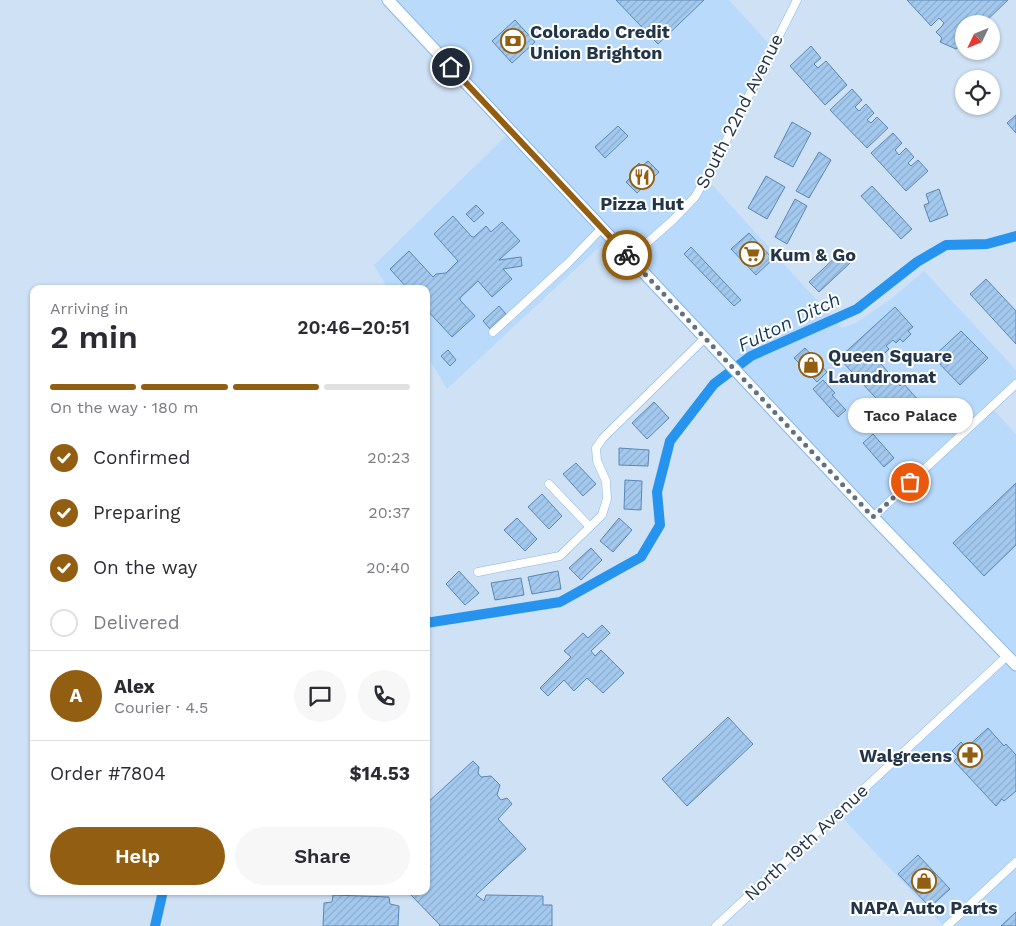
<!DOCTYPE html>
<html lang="en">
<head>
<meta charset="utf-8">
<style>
	body { margin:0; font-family:"Work Sans",sans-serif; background:#f7f7f7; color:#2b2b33; height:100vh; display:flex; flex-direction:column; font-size:19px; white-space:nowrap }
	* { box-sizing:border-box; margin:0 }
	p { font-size:16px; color:#7c7c81 }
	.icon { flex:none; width:28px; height:28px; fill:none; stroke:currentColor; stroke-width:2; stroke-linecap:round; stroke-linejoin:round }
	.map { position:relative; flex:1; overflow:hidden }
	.sheet { position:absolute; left:30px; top:285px; width:400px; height:610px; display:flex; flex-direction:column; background:#fff; border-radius:10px; box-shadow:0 1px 4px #0004 }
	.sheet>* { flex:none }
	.needle { width:32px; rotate:227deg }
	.fabs { position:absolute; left:955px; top:15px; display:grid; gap:10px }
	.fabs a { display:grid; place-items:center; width:45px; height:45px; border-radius:50%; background:#fff; box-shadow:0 1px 4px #0004; font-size:25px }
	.pin { position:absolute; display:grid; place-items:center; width:42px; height:42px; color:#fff; margin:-21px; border:2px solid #fff; border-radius:50%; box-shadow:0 1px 5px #0007 }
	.courier { position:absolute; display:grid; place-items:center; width:50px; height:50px; margin:-25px; border:4px solid #925e12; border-radius:50%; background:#fff; color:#222; box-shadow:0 1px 6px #0007 }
	.bubble { position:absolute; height:35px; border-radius:18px; background:#fff; box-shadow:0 1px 4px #0004; font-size:16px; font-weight:600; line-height:35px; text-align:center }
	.overview em { font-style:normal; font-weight:600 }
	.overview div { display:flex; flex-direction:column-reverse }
	.overview { display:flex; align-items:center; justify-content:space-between; height:85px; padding:0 20px }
	h1 { font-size:32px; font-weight:600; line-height:38px }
	.bar { display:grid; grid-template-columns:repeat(4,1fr); gap:8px 5px; align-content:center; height:60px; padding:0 20px }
	.bar i { height:6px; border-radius:4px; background:#e1e1e2 }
	.bar .selected { background:#925e12 }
	.bar p { grid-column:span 4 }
	.line { display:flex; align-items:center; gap:12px; padding:0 20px; border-top:1px solid #e1e1e2 }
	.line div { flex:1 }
	.round { display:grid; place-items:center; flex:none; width:52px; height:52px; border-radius:26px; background:#f7f7f7 }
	ol { padding:0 20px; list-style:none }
	li { display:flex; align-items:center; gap:15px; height:55px }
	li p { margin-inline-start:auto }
	li .icon { padding:5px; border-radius:50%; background:#925e12; color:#fff; stroke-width:4 }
	li:last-child { color:#7c7c81 }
	li i { width:28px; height:28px; border:2px solid #e1e1e2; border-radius:50% }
	.button { display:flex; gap:10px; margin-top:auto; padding:10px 20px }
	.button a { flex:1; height:58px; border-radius:30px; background:#925e12; color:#fff; font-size:20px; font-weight:600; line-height:58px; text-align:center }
	.button a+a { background:#f7f7f7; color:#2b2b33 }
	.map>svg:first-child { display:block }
	.built { fill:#badafc }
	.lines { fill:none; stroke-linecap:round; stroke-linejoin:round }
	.canal { stroke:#2693ee; stroke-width:10 }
	.building { fill:url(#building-hatch); stroke:#5987b5 }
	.street-casing { stroke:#87b7e7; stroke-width:9 }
	.secondary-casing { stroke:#87b7e7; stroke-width:13 }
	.street { stroke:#fff; stroke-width:8 }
	.secondary { stroke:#fff; stroke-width:11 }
	.done { stroke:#5e7185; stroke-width:5; stroke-dasharray:0 9 }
	.route { stroke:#925e12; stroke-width:6 }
	.labels { text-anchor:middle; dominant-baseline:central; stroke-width:4; stroke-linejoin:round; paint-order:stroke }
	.poi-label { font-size:18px; font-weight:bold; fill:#223549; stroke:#fff; text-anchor:start }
	.street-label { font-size:18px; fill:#223549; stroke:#fff }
	.water-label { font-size:19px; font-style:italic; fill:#113a5e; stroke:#fff }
</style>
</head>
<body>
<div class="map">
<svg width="1016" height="926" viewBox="0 0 1016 926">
	<defs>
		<pattern id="building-hatch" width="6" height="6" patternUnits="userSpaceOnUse" patternTransform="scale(1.25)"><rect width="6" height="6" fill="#a4c9ee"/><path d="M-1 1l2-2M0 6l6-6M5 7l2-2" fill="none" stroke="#8dadce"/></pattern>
	</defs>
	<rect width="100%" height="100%" fill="#cee1f5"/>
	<path class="built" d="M388 0H729L773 48 706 178 842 328 856 323 891 299 924 271 1016 370V384L991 407 1016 434V926H944L838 813 1007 656 610 237 447 389 426 354V289H388L374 265 511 131Z"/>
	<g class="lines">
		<g class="canal">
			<path d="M426 623 560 602 641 557 660 525 657 492 670 441 714 384 751 356 857 309 917 262 946 245 987 244 1016 236"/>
			<path d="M155 926 163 891"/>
		</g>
	</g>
	<g class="building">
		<path d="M616 0H704L658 44Z"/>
		<path d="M907 0H1008L983 24H964V42L956 49 940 42 942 38 936 32 942 26 944 23 939 18 931 26Z"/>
		<path d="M515 20 535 42 512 63 492 41Z"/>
		<path d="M811 46 821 58 814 64 818 68 826 61 847 85 825 105 790 66Z"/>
		<path d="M852 89 862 100 855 107 859 111 866 104 874 113 867 120 871 123 877 117 888 128 867 148 830 110Z"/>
		<path d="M1016 115V133L1007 123Z"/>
		<path d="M792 122 811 133 793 167 774 157Z"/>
		<path d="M618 126 628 136 605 158 595 147Z"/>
		<path d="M893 133 902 143 895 150 899 155 906 148 914 157 908 163 911 166 918 160 928 171 906 191 871 153Z"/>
		<path d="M819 152 831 160 809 198 796 191Z"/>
		<path d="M648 161 659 172 637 193 626 182 637 171 634 168 639 163 642 166Z"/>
		<path d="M766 176 785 187 767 219 748 208Z"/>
		<path d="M872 186 912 229 901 239 861 196Z"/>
		<path d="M939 189 948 215 930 222 924 205 929 203 926 194Z"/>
		<path d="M795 199 807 206 787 244 775 237Z"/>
		<path d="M476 205 484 213 474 222 466 214Z"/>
		<path d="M453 216 472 237H474L486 226 491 232 502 222 520 241 499 260 521 257 522 266 503 269 512 279 492 297 478 281 460 298V300L475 316 452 337 426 309V289H408L390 269 409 251 433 277 436 274 446 273 458 261 434 234Z"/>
		<path d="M749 233 773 259 756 275 731 249Z"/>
		<path d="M691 247 741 300 734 306 684 254Z"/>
		<path d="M841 252 850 263 819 292 809 282Z"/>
		<path d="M986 279 1016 311V344L970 294Z"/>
		<path d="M499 306 506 314 490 329 483 321Z"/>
		<path d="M895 307 913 327 908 331 911 334 903 342 900 339 896 343 893 340 886 346 889 349 880 358 878 355 875 357 900 386 903 383 919 401 897 421 839 358Z"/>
		<path d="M961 331 988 358 960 385 933 357Z"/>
		<path d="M805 348 827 372 817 382 794 358Z"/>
		<path d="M448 350 456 360 450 366 441 356Z"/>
		<path d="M823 380 835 393 832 395 846 410 838 417 813 389Z"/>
		<path d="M654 402 669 418 647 439 632 423Z"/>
		<path d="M873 434 894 458 884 467 863 443Z"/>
		<path d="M619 448 649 450 648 466 619 465Z"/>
		<path d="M576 463 596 484 583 496 563 474Z"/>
		<path d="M625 480 642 481 641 510 624 509Z"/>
		<path d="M1016 483V545L984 576 953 543Z"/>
		<path d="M542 494 562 516 549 529 528 507Z"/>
		<path d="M517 518 537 539 525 551 504 530Z"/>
		<path d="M619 518 632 530 613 552 600 541Z"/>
		<path d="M591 548 602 560 581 580 569 568Z"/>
		<path d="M459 571 479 593 465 605 446 584Z"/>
		<path d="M558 571 561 589 532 594 528 577Z"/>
		<path d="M521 578 524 595 495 600 491 583Z"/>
		<path d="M602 625 610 633 591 651 595 656 601 650 624 673 603 693 587 678 574 691 564 680 548 696 540 688 571 657 564 651 583 633 588 638Z"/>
		<path d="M728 717 753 744 687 806 662 779Z"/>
		<path d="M988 728 1004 746 1006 744 1016 755V791L1004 801 1002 799 996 806 954 761 958 757 952 751 961 742 966 748Z"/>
		<path d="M473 761 479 767 478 773 481 777 491 776 500 785 497 795 501 800 507 798 512 804 498 819 526 849 476 895 484 901 486 895 543 896V905H552V926H439L440 925 408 892 426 891V804Z"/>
		<path d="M918 855 950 889 930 907 898 874Z"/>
		<path d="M333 895 389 897 390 904 399 906 398 926H323L324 903 332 902Z"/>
		<path d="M1016 912V926H1001Z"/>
	</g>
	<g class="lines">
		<defs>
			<g id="street">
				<path d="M630 258 673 220 695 197 720 153 797 0"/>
				<path d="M493 332 568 263 602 228"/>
				<path d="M549 484 590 527"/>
				<path d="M873 517 1016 384"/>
				<path d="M478 572 560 556 602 515 607 499 606 481 597 461 596 448 603 438 705 338"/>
				<path d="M716 926 1007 656"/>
				<path d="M947 926 1016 862"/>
			</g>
			<path id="secondary" d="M388 0 873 517 1016 665"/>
		</defs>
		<use href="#street" class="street-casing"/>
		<use href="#secondary" class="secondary-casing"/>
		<use href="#street" class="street"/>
		<use href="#secondary" class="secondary"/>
	</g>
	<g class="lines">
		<path class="done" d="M627 255 873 517 910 482"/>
		<path class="route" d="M451 67 627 255"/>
	</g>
	<defs>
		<symbol id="bank-ring" viewBox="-11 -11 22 22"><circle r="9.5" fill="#fff" stroke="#925e12" stroke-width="1.5"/><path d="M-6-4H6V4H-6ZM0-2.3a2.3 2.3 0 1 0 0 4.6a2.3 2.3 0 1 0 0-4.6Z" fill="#925e12"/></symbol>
		<symbol id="restaurant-ring" viewBox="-11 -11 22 22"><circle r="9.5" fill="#fff" stroke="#925e12" stroke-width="1.5"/><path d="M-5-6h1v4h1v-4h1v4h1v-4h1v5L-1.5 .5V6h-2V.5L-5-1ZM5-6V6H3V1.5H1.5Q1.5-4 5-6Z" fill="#925e12"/></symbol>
		<symbol id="supermarket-ring" viewBox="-11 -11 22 22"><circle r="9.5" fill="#fff" stroke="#925e12" stroke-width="1.5"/><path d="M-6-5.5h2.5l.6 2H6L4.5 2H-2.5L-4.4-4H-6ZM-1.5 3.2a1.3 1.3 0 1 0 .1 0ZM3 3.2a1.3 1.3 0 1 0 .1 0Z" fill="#925e12"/></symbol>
		<symbol id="shop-ring" viewBox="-11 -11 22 22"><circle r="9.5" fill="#fff" stroke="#925e12" stroke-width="1.5"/><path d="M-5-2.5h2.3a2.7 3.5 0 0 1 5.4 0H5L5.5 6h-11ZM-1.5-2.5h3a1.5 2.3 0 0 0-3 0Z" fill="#925e12"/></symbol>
		<symbol id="pharmacy-ring" viewBox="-11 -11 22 22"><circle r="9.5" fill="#fff" stroke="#925e12" stroke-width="1.5"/><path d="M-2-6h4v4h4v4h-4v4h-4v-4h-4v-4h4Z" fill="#925e12"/></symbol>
	</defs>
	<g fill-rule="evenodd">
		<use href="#bank-ring" x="499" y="27" width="28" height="28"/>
		<use href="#restaurant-ring" x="628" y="163" width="28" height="28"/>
		<use href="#supermarket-ring" x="738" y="240" width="28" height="28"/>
		<use href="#shop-ring" x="797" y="351" width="28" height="28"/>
		<use href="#pharmacy-ring" x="956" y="741" width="28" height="28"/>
		<use href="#shop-ring" x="910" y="867" width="28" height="28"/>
	</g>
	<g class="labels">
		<g class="poi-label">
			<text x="530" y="31">Colorado Credit<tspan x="530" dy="21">Union Brighton</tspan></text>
			<text x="642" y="203" text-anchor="middle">Pizza Hut</text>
			<text x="770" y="254">Kum &amp; Go</text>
			<text x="828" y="355">Queen Square<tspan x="828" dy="21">Laundromat</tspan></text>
			<text x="952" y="755" text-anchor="end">Walgreens</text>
			<text x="924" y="907" text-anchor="middle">NAPA Auto Parts</text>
		</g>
		<g class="street-label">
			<text transform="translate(739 111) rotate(-63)">South 22nd Avenue</text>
			<text transform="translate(806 842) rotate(-43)">North 19th Avenue</text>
		</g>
		<g class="water-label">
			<text transform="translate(789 322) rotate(-26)">Fulton Ditch</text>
		</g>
	</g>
</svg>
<div class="fabs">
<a><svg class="needle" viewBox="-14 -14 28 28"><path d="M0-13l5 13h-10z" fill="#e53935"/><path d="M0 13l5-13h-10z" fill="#7c7c81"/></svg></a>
<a><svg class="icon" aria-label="locate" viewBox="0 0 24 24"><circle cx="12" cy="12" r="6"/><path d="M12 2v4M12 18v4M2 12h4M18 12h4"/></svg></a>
</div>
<div class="pin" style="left:910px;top:482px;background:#ea580c"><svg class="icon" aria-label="bag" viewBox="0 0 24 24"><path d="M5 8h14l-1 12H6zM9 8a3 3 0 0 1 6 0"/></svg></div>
<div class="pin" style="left:451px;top:67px;background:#1f2937"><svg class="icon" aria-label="home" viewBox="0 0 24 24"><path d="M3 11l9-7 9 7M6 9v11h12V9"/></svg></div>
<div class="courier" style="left:627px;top:255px"><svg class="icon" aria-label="bike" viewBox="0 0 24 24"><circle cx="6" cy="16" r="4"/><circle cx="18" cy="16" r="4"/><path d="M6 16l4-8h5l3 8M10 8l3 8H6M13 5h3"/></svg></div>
<div class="bubble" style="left:848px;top:398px;width:125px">Taco Palace</div>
<section class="sheet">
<div class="overview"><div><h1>2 min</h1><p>Arriving in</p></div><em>20:46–20:51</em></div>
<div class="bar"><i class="selected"></i><i class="selected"></i><i class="selected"></i><i></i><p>On the way · 180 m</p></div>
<ol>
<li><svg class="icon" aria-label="check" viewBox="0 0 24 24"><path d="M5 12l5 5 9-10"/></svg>Confirmed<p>20:23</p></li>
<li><svg class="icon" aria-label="check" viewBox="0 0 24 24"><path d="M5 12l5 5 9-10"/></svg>Preparing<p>20:37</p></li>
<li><svg class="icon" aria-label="check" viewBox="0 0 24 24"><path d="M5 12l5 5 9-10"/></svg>On the way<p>20:40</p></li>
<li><i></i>Delivered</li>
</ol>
<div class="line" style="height:90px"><b class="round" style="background:#925e12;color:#fff">A</b><div><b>Alex</b><p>Courier · 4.5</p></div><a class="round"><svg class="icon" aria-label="chat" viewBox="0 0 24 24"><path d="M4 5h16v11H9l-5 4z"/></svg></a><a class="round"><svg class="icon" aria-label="phone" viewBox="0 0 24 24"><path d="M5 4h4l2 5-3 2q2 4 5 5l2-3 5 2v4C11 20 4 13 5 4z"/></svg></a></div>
<div class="line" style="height:65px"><div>Order #7804</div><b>$14.53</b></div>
<div class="button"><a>Help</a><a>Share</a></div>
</section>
</div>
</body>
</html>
